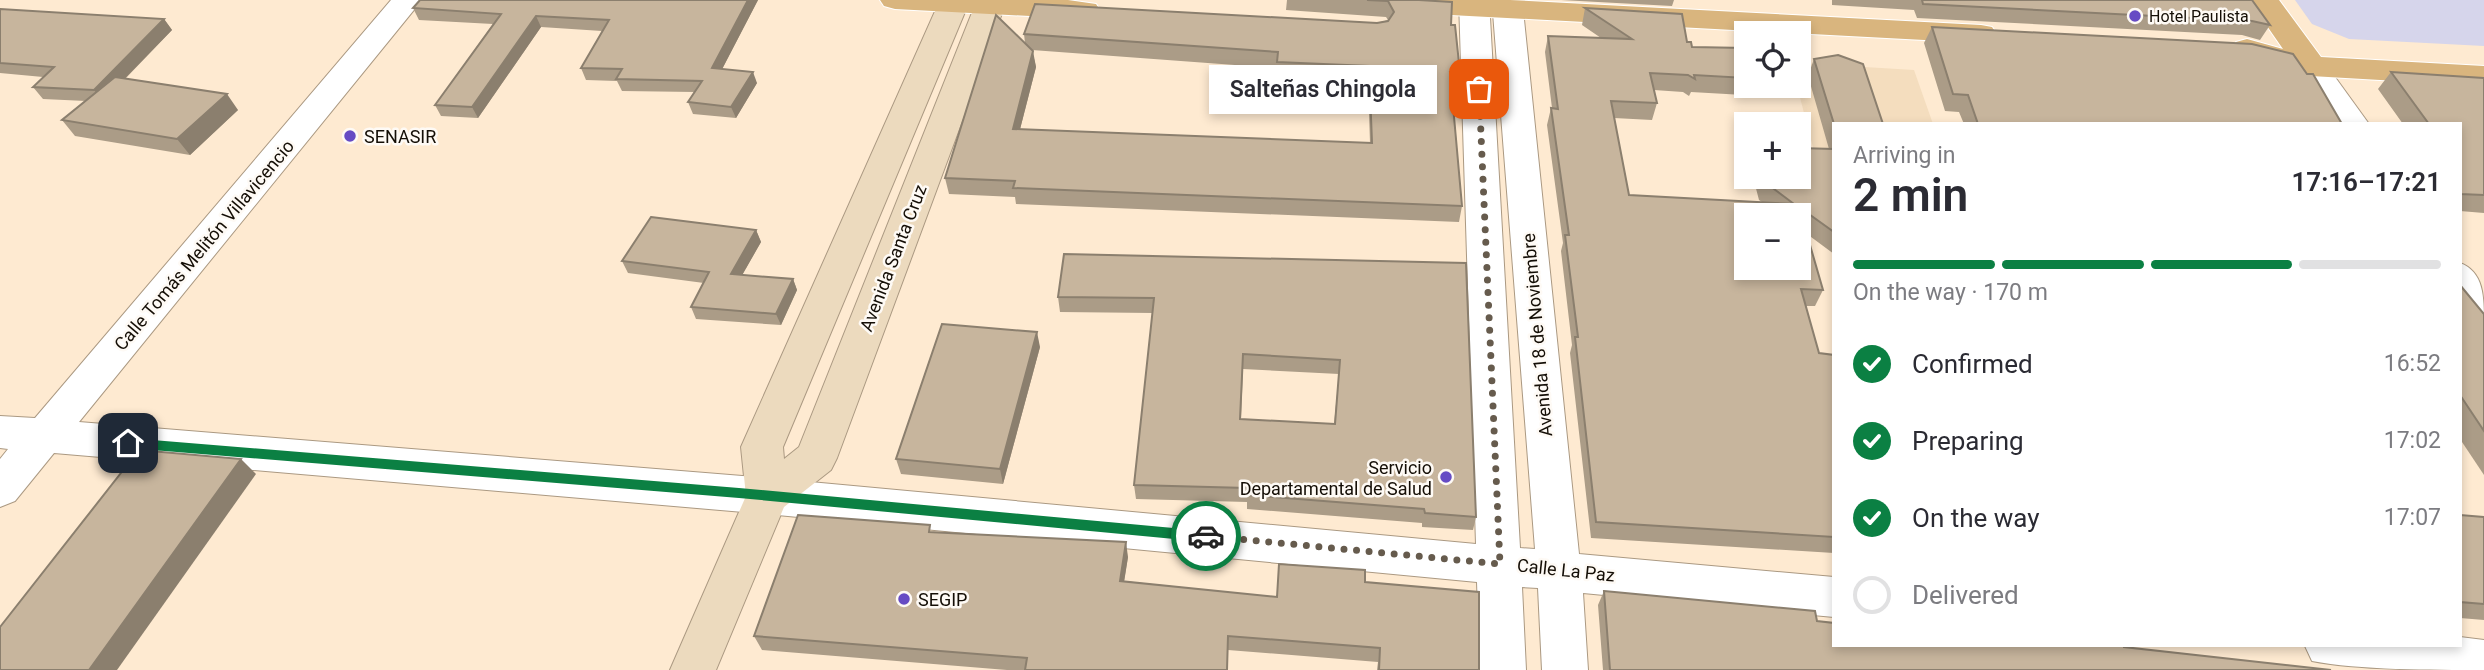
<!DOCTYPE html>
<html lang="en">
<head>
<meta charset="utf-8">
<style>
	body { margin:0; font-family:Roboto,sans-serif; background:#f7f7f7; color:#2b2b33; height:100vh; display:flex; flex-direction:column; font-size:26px; white-space:nowrap }
	* { box-sizing:border-box; margin:0 }
	p { font-size:23px; color:#7c7c81 }
	.icon { flex:none; width:38px; height:38px; fill:none; stroke:currentColor; stroke-width:2; stroke-linecap:round; stroke-linejoin:round }
	.map { position:relative; flex:1; overflow:hidden }
	.sheet { position:absolute; left:1832px; top:122px; width:630px; height:525px; display:flex; flex-direction:column; background:#fff; border-radius:0px; box-shadow:0 4px 10px #0003 }
	.sheet>* { flex:none }
	.fabs { position:absolute; left:1734px; top:21px; display:grid; gap:14px }
	.fabs a { display:grid; place-items:center; width:77px; height:77px; border-radius:0px; background:#fff; box-shadow:0 4px 10px #0003; font-size:35px }
	.pin { position:absolute; display:grid; place-items:center; width:60px; height:60px; color:#fff; margin:-30px; border-radius:14px; box-shadow:0 4px 10px #0006 }
	.courier { position:absolute; display:grid; place-items:center; width:70px; height:70px; margin:-35px; border:5px solid #0b8043; border-radius:50%; background:#fff; color:#222; box-shadow:0 2px 9px #0007 }
	.bubble { position:absolute; height:49px; border-radius:0px; background:#fff; box-shadow:0 4px 10px #0003; font-size:23px; font-weight:600; line-height:49px; text-align:center }
	.head em { font-style:normal; font-weight:600 }
	.head div { display:flex; flex-direction:column-reverse }
	.head { display:flex; align-items:center; justify-content:space-between; height:119px; padding:0 21px }
	h1 { font-size:46px; font-weight:600; line-height:52px }
	.bar { display:grid; grid-template-columns:repeat(4,1fr); gap:10px 7px; align-content:center; height:84px; padding:0 21px }
	.bar i { height:9px; border-radius:5px; background:#e1e1e2 }
	.bar .current { background:#0b8043 }
	.bar p { grid-column:span 4 }
	ol { padding:0 21px; list-style:none }
	li { display:flex; align-items:center; gap:21px; height:77px }
	li p { margin-inline-start:auto }
	li .icon { padding:7px; border-radius:50%; background:#0b8043; color:#fff; stroke-width:4 }
	li:last-child { color:#7c7c81 }
	li i { width:38px; height:38px; border:4px solid #e1e1e2; border-radius:50% }
	.map>svg:first-child { display:block }
	.built { fill:#f4ddbe }
	.green { fill:#d6d5eb }
	.lines { fill:none; stroke-linecap:round; stroke-linejoin:round }
	.minor-casing { stroke:#ab9982; stroke-width:2 }
	.secondary-casing { stroke:#ab9982; stroke-width:2 }
	.primary-casing { stroke:#fff; stroke-width:2 }
	.minor { fill:#fff; fill-rule:evenodd }
	.secondary { fill:#ecdabe; fill-rule:evenodd }
	.primary { fill:#d9b57e; fill-rule:evenodd }
	.wall { fill:#ab9c87; fill-rule:evenodd }
	.shaded-wall { fill:#8b7f6e }
	.building { fill:#c7b59d; stroke:#8b7f6e; stroke-width:2; fill-rule:evenodd }
	.route { fill:#0b8043 }
	.done { stroke:#665b4d; stroke-width:7; stroke-dasharray:0 12.6 }
	.poi-dot { fill:#664bc4; stroke:#fefaf5; stroke-width:2.5 }
	.labels { text-anchor:middle; dominant-baseline:central; stroke-width:5; stroke-linejoin:round; paint-order:stroke }
	.far-poi-label { font-size:16px; fill:#140e06; stroke:#fefaf5; text-anchor:start }
	.poi-label { font-size:18px; fill:#140e06; stroke:#fefaf5; text-anchor:start }
	.street-label { font-size:18px; fill:#140e06; stroke:#fefaf5 }
</style>
</head>
<body>
<div class="map">
<svg width="2484" height="670" viewBox="0 0 2484 670">
	<rect width="100%" height="100%" fill="#feead1"/>
	<path class="built" d="M1799 63 1914 70 1933 124H1834V228L1797 86Z"/>
	<path class="green" d="M2295 0H2484V46L2349 39 2312 24Z"/>
	<g class="lines">
		<defs>
			<g id="minor">
				<path d="M391 0H422L79 422 767 478 1476 544 1459 0H1489L1520 548 1535 549 1492 0H1522L1579 554 1834 577V617L1583 593 1588 670H1542L1538 588 1522 587 1526 670H1480L1477 582 767 514 54 453 15 501 0 507V459L8 449 0 448V416L35 418Z"/>
				<path d="M2311 56 2322 59 2369 124H2336L2295 66 2300 59Z"/>
				<path d="M2460 263C2484 272 2484 297 2484 323 2453 314 2460 290 2460 263Z"/>
				<path d="M2460 637 2484 640V670C2433 670 2358 670 2312 661L2305 646H2460Z"/>
			</g>
			<path id="secondary" d="M940 0H970L783 447 784 459 799 447 977 0H1007L837 458 831 470 784 507 716 670H670L746 496 741 447Z"/>
			<g id="primary">
				<path d="M880 0H1068L1096 4 1100 10 1096 16 1085 19 895 9 884 6Z"/>
				<path d="M1322 0H1510L1981 25 1992 27 1997 34 1992 41 1981 43 1337 9 1326 6Z"/>
				<path d="M2249 0H2279L2321 57 2484 66V86L2311 76 2236 56 2231 49 2236 42 2247 39 2283 49Z"/>
			</g>
		</defs>
		<use href="#minor" class="minor-casing"/>
		<use href="#secondary" class="secondary-casing"/>
		<use href="#primary" class="primary-casing"/>
		<use href="#minor" class="minor"/>
		<use href="#secondary" class="secondary"/>
		<use href="#primary" class="primary"/>
	</g>
	<g class="wall">
		<path d="M758 0 722 69 757 83 736 118 693 114 688 102 695 92 622 91 617 81 586 80 581 68 602 31 541 27 478 118 441 116 435 105 493 24 419 20 413 8Z"/>
		<path d="M1287 0H1419L1451 25 1460 73 1458 89H1452L1462 206 1459 222 1016 204 1015 197 949 194 945 178 1025 43 1024 34 1377 23 1388 20 1386 17 1286 10ZM1032 50 1277 68V78L1368 82 1370 143 1020 129 1036 67Z"/>
		<path d="M1561 0H1674L1672 6Z"/>
		<path d="M1832 0H2252L2270 25 2260 40 2242 35 1917 18 1914 10 1832 5Z"/>
		<path d="M1585 8 1687 42 1692 47 1746 48V86H1783L1779 97 1691 92 1689 96 1683 92 1654 90 1657 103 1652 120 1614 118 1629 195 1762 202 1759 200 1753 177H1799L1829 149 1808 76 1814 59 1834 124V254L1807 234 1823 290 1815 306H1805L1819 353 1834 355V553L1591 538 1570 353 1572 345 1561 251 1563 243 1547 125 1551 108H1552L1545 52 1548 36 1601 38 1582 25Z"/>
		<path d="M0 9 164 19 172 30 125 79 238 110 190 155 75 136 62 120 86 101 43 99 33 87 43 77 0 73Z"/>
		<path d="M1932 27 2342 124H1964L1959 112 1945 111 1924 43Z"/>
		<path d="M2391 72 2484 78V213L2460 211V124H2403L2378 89Z"/>
		<path d="M756 230 761 242 742 275 793 279 797 290 781 325 696 319 691 307 704 283 628 273 622 261Z"/>
		<path d="M1466 263 1476 517 1473 530 1422 527V523L1247 509V502L1136 499 1134 485 1153 313 1060 312 1058 297ZM1243 369 1339 374 1334 424 1241 419Z"/>
		<path d="M2460 285 2484 314V475L2460 439Z"/>
		<path d="M1040 347 1003 484 901 474 896 459Z"/>
		<path d="M2460 515 2484 517V620L2460 618Z"/>
		<path d="M932 532 1128 557 1124 581 1277 597 1365 582 1479 670H1377L1378 662 1228 650V670H1007L762 650 754 636Z"/>
		<path d="M1604 591 1817 621 1834 646 2124 647 2331 670H1603L1598 605Z"/>
	</g>
	<g class="shaded-wall">
		<path d="M748 0H758L717 79 712 68Z"/>
		<path d="M536 16 541 27 478 118 472 107Z"/>
		<path d="M164 19 172 30 103 101 94 90Z"/>
		<path d="M1033 51 1036 67 1016 145 1013 129Z"/>
		<path d="M753 72 757 83 736 118 731 107Z"/>
		<path d="M227 94 238 110 190 155 177 139Z"/>
		<path d="M756 230 761 242 736 286 731 274Z"/>
		<path d="M793 279 797 290 781 325 776 314Z"/>
		<path d="M1037 332 1040 347 1003 484 1000 469Z"/>
		<path d="M241 459 256 474 117 670H89Z"/>
		<path d="M1126 542 1128 557 1122 595 1120 581Z"/>
	</g>
	<g class="building">
		<path d="M420 0H748L712 68 753 72 731 107 688 102 702 81 616 79 622 69 581 68 609 20 536 16 472 107 435 105 501 14 413 8Z"/>
		<path d="M1367 0H1419L1452 2 1451 25H1455L1460 73 1450 72 1462 206 1013 188 1015 181 945 178 996 15 1033 51 1013 129 1372 143 1369 66 1277 62 1278 52 1024 34 1035 4 1377 23 1388 21 1394 12 1388 1Z"/>
		<path d="M1922 0H2252L2270 25 2252 21 1923 4Z"/>
		<path d="M1585 8 1682 14 1687 42H1691L1692 47 1746 48V78L1694 75 1695 79 1688 75 1650 73 1657 103 1611 101 1629 195 1794 204 1766 183 1764 177H1799V148L1834 149V232L1799 207 1823 290 1801 289 1819 353 1834 355V537L1596 522 1575 337H1578L1565 235H1569L1551 108 1558 109 1548 36 1632 39ZM1746 215H1799V268H1746Z"/>
		<path d="M0 9 164 19 94 90 33 87 54 67 0 63Z"/>
		<path d="M1932 27 2252 44 2293 54 2307 74H2313L2342 124H1978L1968 95 1953 94Z"/>
		<path d="M1838 55 1863 64 1883 124H1834L1814 59Z"/>
		<path d="M2391 72 2484 78V195L2460 194V124H2429Z"/>
		<path d="M115 77 227 94 177 139 62 120Z"/>
		<path d="M651 217 756 230 731 274 793 279 776 314 691 307 709 272 622 261Z"/>
		<path d="M1064 254 1466 263 1476 517 1425 513 1424 509 1247 495V488L1134 485 1154 298 1058 297ZM1243 354 1340 360 1335 424 1240 419Z"/>
		<path d="M2460 285 2484 314V431L2460 395Z"/>
		<path d="M942 324 1037 332 1000 469 896 459Z"/>
		<path d="M139 450 241 459 89 670H0V627Z"/>
		<path d="M798 515 930 525 929 532 1126 542 1120 581 1277 597 1279 564 1365 570V582L1479 592V670H1379L1380 648 1228 636 1227 670H1025L1027 658 754 636Z"/>
		<path d="M2460 515 2484 517V604L2460 602Z"/>
		<path d="M1604 591 1815 611 1817 621 1834 623V646H2124V647L2331 670H1610Z"/>
	</g>
	<path class="route" d="M128 438 739 488 1206 531 1213 536 1206 542 739 498 128 448 122 443Z"/>
	<g class="lines">
		<path class="done" d="M1206 536 1500 564 1479 89"/>
	</g>
	<g class="poi-dot">
		<circle cx="2135" cy="16" r="7"/>
		<circle cx="350" cy="136" r="7"/>
		<circle cx="1446" cy="477" r="7"/>
		<circle cx="904" cy="599" r="7"/>
	</g>
	<g class="labels">
		<g class="far-poi-label">
			<text x="2149" y="16">Hotel Paulista</text>
		</g>
		<g class="poi-label">
			<text x="364" y="136">SENASIR</text>
			<text x="1432" y="467" text-anchor="end">Servicio<tspan x="1432" dy="21">Departamental de Salud</tspan></text>
			<text x="918" y="599">SEGIP</text>
		</g>
		<g class="street-label">
			<text transform="translate(204 245) rotate(-50)">Calle Tomás Melitón Villavicencio</text>
			<text transform="translate(893 258) rotate(-69)">Avenida Santa Cruz</text>
			<text transform="translate(1537 335) rotate(-95)">Avenida 18 de Noviembre</text>
			<text transform="translate(1566 570) rotate(6)">Calle La Paz</text>
		</g>
	</g>
</svg>
<div class="fabs">
<a><svg class="icon" aria-label="locate" viewBox="0 0 24 24"><circle cx="12" cy="12" r="6"/><path d="M12 2v4M12 18v4M2 12h4M18 12h4"/></svg></a>
<a>+</a>
<a>−</a>
</div>
<div class="pin" style="left:1479px;top:89px;background:#ea580c"><svg class="icon" aria-label="bag" viewBox="0 0 24 24"><path d="M5 8h14l-1 12H6zM9 8a3 3 0 0 1 6 0"/></svg></div>
<div class="pin" style="left:128px;top:443px;background:#1f2937"><svg class="icon" aria-label="home" viewBox="0 0 24 24"><path d="M3 11l9-7 9 7M6 9v11h12V9"/></svg></div>
<div class="courier" style="left:1206px;top:536px"><svg class="icon" aria-label="car" viewBox="0 0 24 24"><path d="M5 17H2v-5l4-1 3-4h7l3 4 3 1v5h-3M9 17h6M6 11h13"/><circle cx="7" cy="17" r="2"/><circle cx="17" cy="17" r="2"/></svg></div>
<div class="bubble" style="left:1209px;top:65px;width:228px">Salteñas Chingola</div>
<section class="sheet">
<div class="head"><div><h1>2 min</h1><p>Arriving in</p></div><em>17:16–17:21</em></div>
<div class="bar"><i class="current"></i><i class="current"></i><i class="current"></i><i></i><p>On the way · 170 m</p></div>
<ol>
<li><svg class="icon" aria-label="check" viewBox="0 0 24 24"><path d="M5 12l5 5 9-10"/></svg>Confirmed<p>16:52</p></li>
<li><svg class="icon" aria-label="check" viewBox="0 0 24 24"><path d="M5 12l5 5 9-10"/></svg>Preparing<p>17:02</p></li>
<li><svg class="icon" aria-label="check" viewBox="0 0 24 24"><path d="M5 12l5 5 9-10"/></svg>On the way<p>17:07</p></li>
<li><i></i>Delivered</li>
</ol>
</section>
</div>
</body>
</html>
